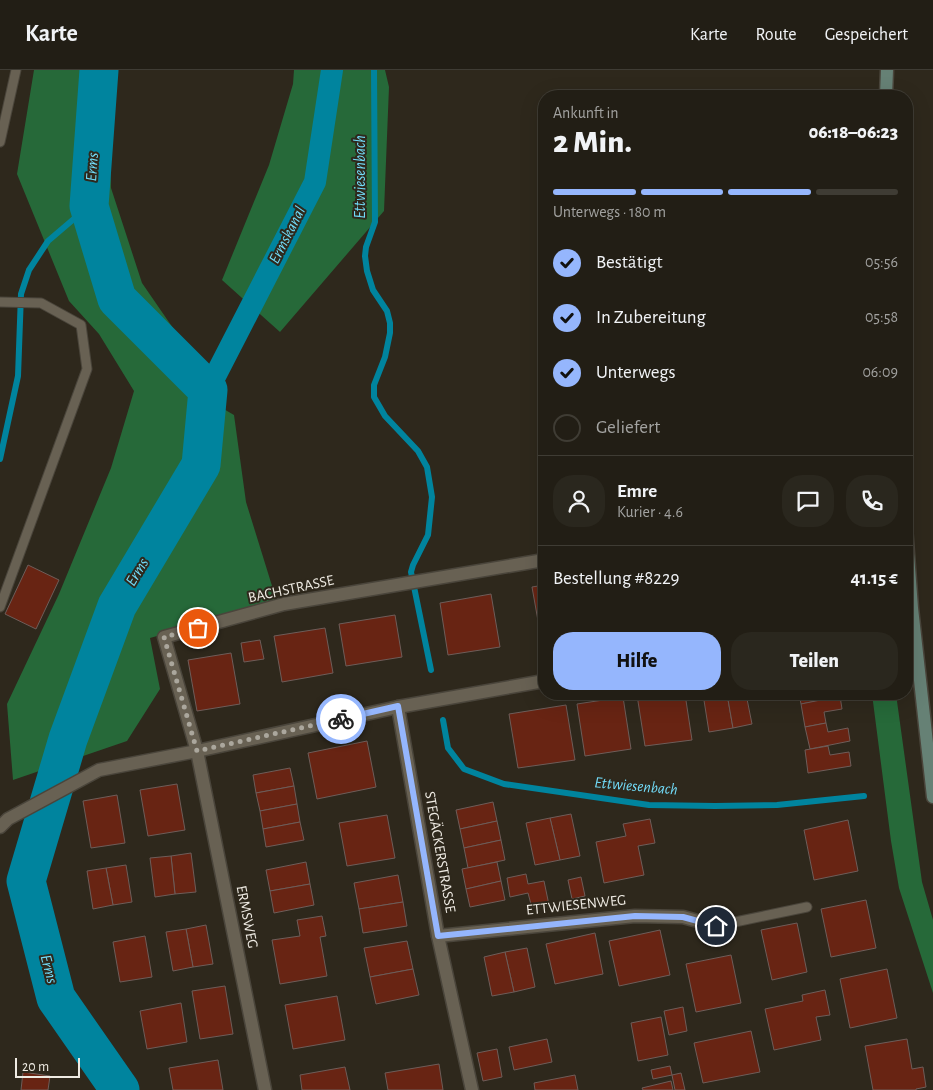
<!DOCTYPE html>
<html lang="de">
<head>
<meta charset="utf-8">
<style>
	body { margin:0; font-family:"Alegreya Sans",sans-serif; background:#2a271e; color:#f1f3f6; height:100vh; display:flex; flex-direction:column; font-size:19px; white-space:nowrap }
	* { box-sizing:border-box; margin:0 }
	p { font-size:16px; color:#a2a2a0 }
	.icon { flex:none; width:28px; height:28px; fill:none; stroke:currentColor; stroke-width:2; stroke-linecap:round; stroke-linejoin:round }
	.map { position:relative; flex:1; overflow:hidden }
	.side { position:absolute; left:538px; top:20px; width:375px; height:610px; display:flex; flex-direction:column; background:#221e15; border-radius:20px; box-shadow:0 5px 20px #0002,0 0 0 1px #3f3c34 }
	.side>* { flex:none }
	.scale { position:absolute; left:15px; bottom:12px; width:65px; box-sizing:border-box; padding-left:5px; border:2px solid #efebe3; border-top:0; font-size:14px; line-height:18px; white-space:nowrap; color:#efebe3; -webkit-text-stroke:4px #2e281c; paint-order:stroke }
	.pin { position:absolute; display:grid; place-items:center; width:42px; height:42px; color:#fff; margin:-21px; border:2px solid #fff; border-radius:50%; box-shadow:0 1px 5px #0007 }
	.courier { position:absolute; display:grid; place-items:center; width:50px; height:50px; margin:-25px; border:4px solid #95b6fd; border-radius:50%; background:#fff; color:#222; box-shadow:0 1px 6px #0007 }
	.headline em { font-style:normal; font-weight:800 }
	.headline div { display:flex; flex-direction:column-reverse }
	.headline { display:flex; align-items:center; justify-content:space-between; height:85px; padding:0 15px }
	h1 { font-size:32px; font-weight:800; line-height:38px }
	.bar { display:grid; grid-template-columns:repeat(4,1fr); gap:8px 5px; align-content:center; height:60px; padding:0 15px }
	.bar i { height:6px; border-radius:4px; background:#3f3c34 }
	.bar .on { background:#95b6fd }
	.bar p { grid-column:span 4 }
	.line { display:flex; align-items:center; gap:12px; padding:0 15px; border-top:1px solid #3f3c34 }
	.line div { flex:1 }
	.round { display:grid; place-items:center; flex:none; width:52px; height:52px; border-radius:20px; background:#2a271e }
	ol { padding:0 15px; list-style:none }
	li { display:flex; align-items:center; gap:15px; height:55px }
	li p { margin-inline-start:auto }
	li .icon { padding:5px; border-radius:50%; background:#95b6fd; color:#111; stroke-width:4 }
	li:last-child { color:#a2a2a0 }
	li i { width:28px; height:28px; border:2px solid #3f3c34; border-radius:50% }
	.button { display:flex; gap:10px; margin-top:auto; padding:10px 15px }
	.button a { flex:1; height:58px; border-radius:20px; background:#95b6fd; color:#111; font-size:20px; font-weight:800; line-height:58px; text-align:center }
	.button a+a { background:#2a271e; color:#f1f3f6 }
	header { display:flex; align-items:center; gap:30px; box-sizing:border-box; height:70px; padding:0 25px; background:#221e15; border-bottom:1px solid #3f3c34 }
	header strong { font-size:24px }
	nav { display:flex; gap:28px; margin-inline-start:auto; font-size:18px }
	.map>svg:first-child { display:block }
	.forest { fill:#266939 }
	.lines { fill:none; stroke-linecap:round; stroke-linejoin:round }
	.stream { stroke:#00849e; stroke-width:6 }
	.canal { stroke:#00849e; stroke-width:22 }
	.river { stroke:#00849e; stroke-width:39 }
	.building { fill:#682413; stroke:#6e5d59 }
	.lane-casing { stroke:#4a453b; stroke-width:11 }
	.street-casing { stroke:#4a453b; stroke-width:15 }
	.secondary-casing { stroke:#4a453b; stroke-width:15 }
	.lane { stroke:#686153; stroke-width:9 }
	.street { stroke:#686153; stroke-width:12 }
	.secondary { stroke:#668175; stroke-width:12 }
	.done { stroke:#aba79d; stroke-width:5; stroke-dasharray:0 9 }
	.route { stroke:#95b6fd; stroke-width:6 }
	.labels { text-anchor:middle; dominant-baseline:central; stroke-width:4; stroke-linejoin:round; paint-order:stroke }
	.street-label { font-size:15px; fill:#efebe3; stroke:#2e281c }
	.water-label { font-size:16px; font-style:italic; fill:#72dcf9; stroke:#2e281c }
</style>
</head>
<body>
<header>
<strong>Karte</strong>
<nav><a>Karte</a><a>Route</a><a>Gespeichert</a></nav>
</header>
<div class="map">
<svg width="933" height="1020" viewBox="0 0 933 1020">
	<rect width="100%" height="100%" fill="#2e281c"/>
	<g class="forest">
		<path d="M34 0H116L109 31 111 118 142 213 184 274 177 312 234 345 246 432 277 532 150 568 160 619 127 671 13 710 7 634 59 524 111 398 134 321 99 264 69 231 17 104Z"/>
		<path d="M294 0H385L389 17 384 141 280 262 222 210 269 95 293 14Z"/>
		<path d="M872 624H896L922 812 933 850V923L899 818 891 771Z"/>
	</g>
	<g class="lines">
		<g class="stream">
			<path d="M374 0 375 152 366 177 365 186 367 201 373 220 387 241 390 253V263L385 287 374 315V327L385 346 418 381 427 397 432 427 428 465 413 495 411 502 431 600"/>
			<path d="M0 389 18 306 21 224 29 200 48 171 89 136"/>
			<path d="M443 650 448 678 464 699 504 714 649 735 715 736 777 735 864 726"/>
		</g>
		<path class="canal" d="M208 320 315 112 332 0"/>
		<path class="river" d="M99 0 89 136 117 229 208 320 201 395 117 536 68 669 26 811 56 928 120 1020"/>
	</g>
	<g class="building">
		<path d="M28 495 59 510 36 559 5 544Z"/>
		<path d="M544 515V561L540 562 532 517Z"/>
		<path d="M491 524 500 577 448 585 440 533Z"/>
		<path d="M395 545 402 587 346 596 339 554Z"/>
		<path d="M325 558 333 603 282 612 274 566Z"/>
		<path d="M260 570 264 589 244 592 241 573Z"/>
		<path d="M231 583 240 634 197 641 188 590Z"/>
		<path d="M644 624H685L692 670 645 676 637 625Z"/>
		<path d="M703 624H727L733 658 709 662Z"/>
		<path d="M727 624H746L752 654 733 658Z"/>
		<path d="M759 624H783V626L760 630Z"/>
		<path d="M799 624H821L822 630 801 634Z"/>
		<path d="M840 626 842 639 824 642 826 653 805 657 801 634Z"/>
		<path d="M623 627 631 679 585 686 577 634Z"/>
		<path d="M566 635 575 690 518 698 509 644Z"/>
		<path d="M826 653 828 662 848 658 850 671 810 679 805 657Z"/>
		<path d="M367 671 376 717 317 729 308 683Z"/>
		<path d="M828 676 830 685 849 682 851 696 808 703 805 680Z"/>
		<path d="M290 698 294 716 256 723 253 705Z"/>
		<path d="M177 714 185 760 148 766 140 720Z"/>
		<path d="M294 716 297 734 260 741 256 723Z"/>
		<path d="M117 725 125 773 91 778 83 731Z"/>
		<path d="M493 732 497 751 460 759 456 740Z"/>
		<path d="M297 734 300 752 263 759 260 741Z"/>
		<path d="M571 744 580 786 560 790 550 748Z"/>
		<path d="M387 745 395 788 347 796 339 753Z"/>
		<path d="M550 748 560 790 535 795 526 753Z"/>
		<path d="M650 749 655 773 638 776 644 805 604 813 596 772 626 766 623 754Z"/>
		<path d="M848 750 858 801 814 810 804 760Z"/>
		<path d="M497 751 501 770 464 778 460 759Z"/>
		<path d="M300 752 304 770 266 777 263 759Z"/>
		<path d="M501 770 505 790 468 798 464 778Z"/>
		<path d="M191 783 196 822 175 824 171 786Z"/>
		<path d="M171 786 175 824 155 827 150 788Z"/>
		<path d="M306 792 310 814 270 821 266 800Z"/>
		<path d="M497 792 501 811 466 819 462 799Z"/>
		<path d="M126 795 132 832 113 835 106 798Z"/>
		<path d="M106 798 113 835 93 839 87 801Z"/>
		<path d="M526 804 528 814 544 811 549 835 532 838 528 823 510 827 507 808Z"/>
		<path d="M398 805 403 832 359 839 354 813Z"/>
		<path d="M581 807 585 826 572 829 568 810Z"/>
		<path d="M501 811 505 830 470 837 466 819Z"/>
		<path d="M310 814 314 835 274 843 270 821Z"/>
		<path d="M866 830 876 878 831 887 821 839Z"/>
		<path d="M403 832 407 856 363 863 359 839Z"/>
		<path d="M322 846 326 866 320 867 327 906 280 914 272 870 300 866 297 850Z"/>
		<path d="M797 853 807 902 772 910 761 860Z"/>
		<path d="M206 855 213 894 193 897 186 859Z"/>
		<path d="M186 859 193 897 173 901 166 862Z"/>
		<path d="M660 860 670 905 619 916 609 871Z"/>
		<path d="M595 863 603 904 555 914 546 874Z"/>
		<path d="M145 866 152 907 120 912 113 872Z"/>
		<path d="M407 871 413 899 370 907 364 878Z"/>
		<path d="M527 878 535 917 514 922 505 882Z"/>
		<path d="M505 882 514 922 492 926 484 887Z"/>
		<path d="M731 885 741 933 696 942 686 894Z"/>
		<path d="M413 899 419 925 376 934 370 907Z"/>
		<path d="M887 899 897 948 850 958 840 909Z"/>
		<path d="M225 916 233 964 200 969 192 921Z"/>
		<path d="M825 920 830 945 816 947 821 970 774 980 765 939 803 931 802 925Z"/>
		<path d="M337 926 345 970 293 979 285 935Z"/>
		<path d="M181 933 187 972 147 979 140 941Z"/>
		<path d="M683 937 687 961 669 965 664 941Z"/>
		<path d="M661 947 668 985 638 991 631 953Z"/>
		<path d="M751 961 760 1002 703 1013 694 973Z"/>
		<path d="M547 969 552 992 514 1000 509 977Z"/>
		<path d="M907 969 912 999 923 997 926 1017 916 1019V1020H873L865 976Z"/>
		<path d="M497 979 502 1007 483 1011 477 983Z"/>
		<path d="M218 990 223 1020H173L169 998Z"/>
		<path d="M439 994 443 1020H388L385 1003Z"/>
		<path d="M670 996 672 1005 653 1009 651 1000Z"/>
		<path d="M345 997 350 1020H302L300 1005Z"/>
		<path d="M23 1002 50 1006 48 1020H21Z"/>
		<path d="M681 1003 685 1020H675L672 1005Z"/>
		<path d="M575 1005 578 1020H535L534 1013Z"/>
		<path d="M671 1011 673 1020H643L642 1018Z"/>
	</g>
	<g class="lines">
		<defs>
			<g id="lane">
				<path d="M0 72 16 0"/>
				<path d="M0 232 41 233 81 255 87 299 0 537"/>
				<path d="M716 856 807 837"/>
			</g>
			<g id="street">
				<path d="M398 637 438 866 472 1020"/>
				<path d="M0 757 8 749 99 700 197 681 398 637 544 611"/>
				<path d="M438 866 635 846 683 847 716 856"/>
				<path d="M265 1020 197 681 164 567 284 534 544 490"/>
			</g>
			<g id="secondary">
				<path d="M886 26 887 0"/>
				<path d="M906 457 912 538 933 727"/>
			</g>
		</defs>
		<use href="#lane" class="lane-casing"/>
		<use href="#street" class="street-casing"/>
		<use href="#secondary" class="secondary-casing"/>
		<use href="#lane" class="lane"/>
		<use href="#street" class="street"/>
		<use href="#secondary" class="secondary"/>
	</g>
	<g class="lines">
		<path class="done" d="M198 558 164 567 197 681 341 649"/>
		<path class="route" d="M341 649 398 636 438 866 635 846 683 847 716 856"/>
	</g>
	<g class="labels">
		<g class="street-label">
			<text transform="translate(291 519) rotate(-12)">BACHSTRASSE</text>
			<text transform="translate(440 782) rotate(80)">STEGÄCKERSTRASSE</text>
			<text transform="translate(576 835) rotate(-6)">ETTWIESENWEG</text>
			<text transform="translate(247 847) rotate(79)">ERMSWEG</text>
		</g>
		<g class="water-label">
			<text transform="translate(92 97) rotate(-86)">Erms</text>
			<text transform="translate(360 107) rotate(-90)">Ettwiesenbach</text>
			<text transform="translate(287 165) rotate(-63)">Ermskanal</text>
			<text transform="translate(137 502) rotate(-59)">Erms</text>
			<text transform="translate(636 716) rotate(5)">Ettwiesenbach</text>
			<text transform="translate(49 899) rotate(75)">Erms</text>
		</g>
	</g>
</svg>
<div class="scale">20 m</div>
<div class="pin" style="left:198px;top:558px;background:#ea580c"><svg class="icon" aria-label="bag" viewBox="0 0 24 24"><path d="M5 8h14l-1 12H6zM9 8a3 3 0 0 1 6 0"/></svg></div>
<div class="pin" style="left:716px;top:856px;background:#1f2937"><svg class="icon" aria-label="home" viewBox="0 0 24 24"><path d="M3 11l9-7 9 7M6 9v11h12V9"/></svg></div>
<div class="courier" style="left:341px;top:649px"><svg class="icon" aria-label="bike" viewBox="0 0 24 24"><circle cx="6" cy="16" r="4"/><circle cx="18" cy="16" r="4"/><path d="M6 16l4-8h5l3 8M10 8l3 8H6M13 5h3"/></svg></div>
<section class="side">
<div class="headline"><div><h1>2 Min.</h1><p>Ankunft in</p></div><em>06:18–06:23</em></div>
<div class="bar"><i class="on"></i><i class="on"></i><i class="on"></i><i></i><p>Unterwegs · 180 m</p></div>
<ol>
<li><svg class="icon" aria-label="check" viewBox="0 0 24 24"><path d="M5 12l5 5 9-10"/></svg>Bestätigt<p>05:56</p></li>
<li><svg class="icon" aria-label="check" viewBox="0 0 24 24"><path d="M5 12l5 5 9-10"/></svg>In Zubereitung<p>05:58</p></li>
<li><svg class="icon" aria-label="check" viewBox="0 0 24 24"><path d="M5 12l5 5 9-10"/></svg>Unterwegs<p>06:09</p></li>
<li><i></i>Geliefert</li>
</ol>
<div class="line" style="height:90px"><a class="round"><svg class="icon" aria-label="person" viewBox="0 0 24 24"><circle cx="12" cy="8" r="4"/><path d="M4 21q1-7 8-7t8 7"/></svg></a><div><b>Emre</b><p>Kurier · 4.6</p></div><a class="round"><svg class="icon" aria-label="chat" viewBox="0 0 24 24"><path d="M4 5h16v11H9l-5 4z"/></svg></a><a class="round"><svg class="icon" aria-label="phone" viewBox="0 0 24 24"><path d="M5 4h4l2 5-3 2q2 4 5 5l2-3 5 2v4C11 20 4 13 5 4z"/></svg></a></div>
<div class="line" style="height:65px"><div>Bestellung #8229</div><b>41.15 €</b></div>
<div class="button"><a>Hilfe</a><a>Teilen</a></div>
</section>
</div>
</body>
</html>
